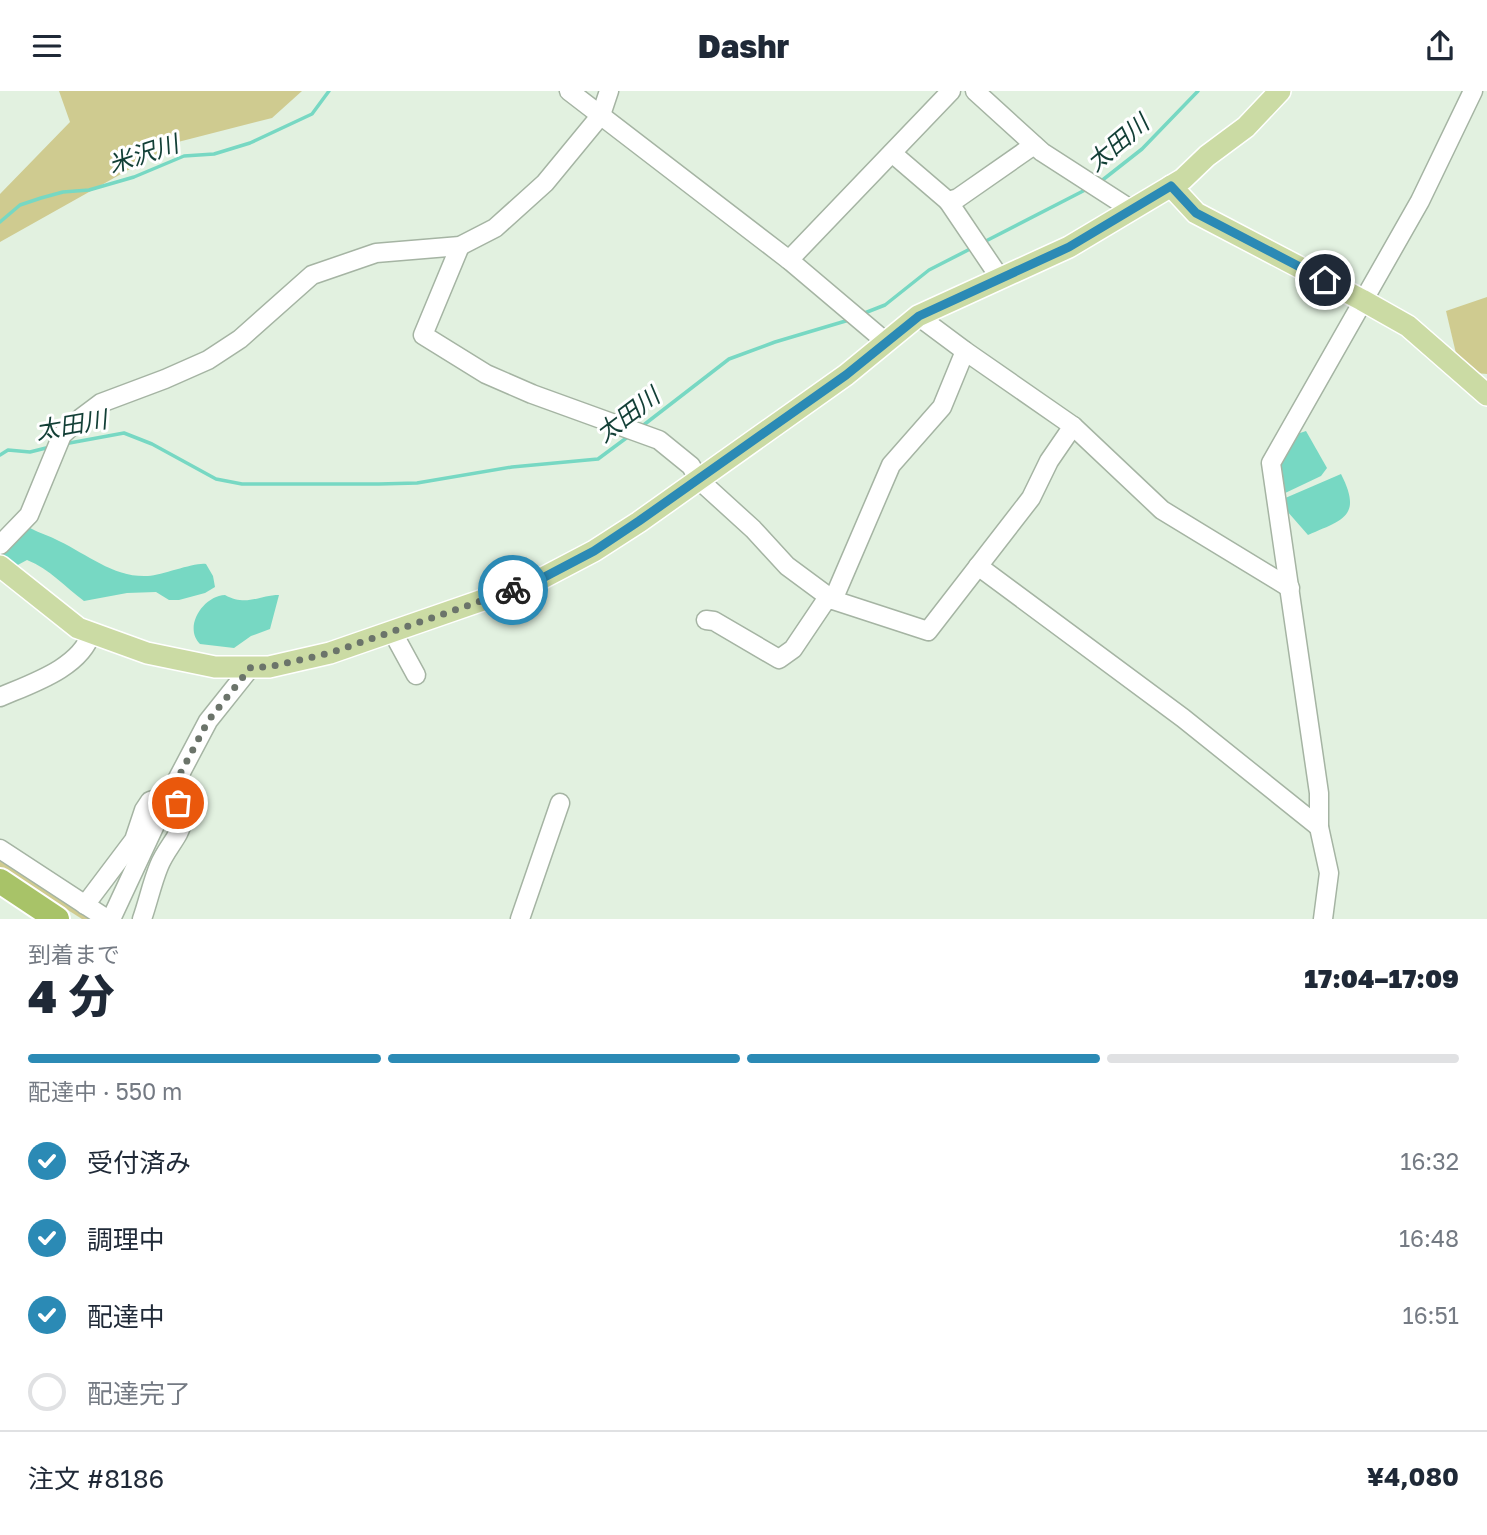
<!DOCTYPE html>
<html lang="ja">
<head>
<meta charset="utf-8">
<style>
	body { margin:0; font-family:"Golos Text","Noto Sans JP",sans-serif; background:#f2f2f3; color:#1f2937; height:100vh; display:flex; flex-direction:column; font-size:26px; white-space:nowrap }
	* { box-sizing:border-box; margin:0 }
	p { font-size:23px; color:#747a83 }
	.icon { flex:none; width:38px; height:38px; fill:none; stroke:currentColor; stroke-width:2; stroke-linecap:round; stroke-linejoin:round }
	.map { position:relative; height:828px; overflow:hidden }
	.side { display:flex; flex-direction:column; background:#fff; flex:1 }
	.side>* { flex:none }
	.pin { position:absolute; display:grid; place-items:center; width:60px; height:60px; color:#fff; margin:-30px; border:4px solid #fff; border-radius:50%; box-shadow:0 2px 7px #0007 }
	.courier { position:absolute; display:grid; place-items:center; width:70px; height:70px; margin:-35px; border:5px solid #2b8ab5; border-radius:50%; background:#fff; color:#222; box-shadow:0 2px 9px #0007 }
	.head em { font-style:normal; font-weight:800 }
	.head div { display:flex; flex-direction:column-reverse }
	.head { display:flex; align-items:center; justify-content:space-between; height:119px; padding:0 28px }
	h1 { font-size:46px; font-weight:800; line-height:52px }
	.bar { display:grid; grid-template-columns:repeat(4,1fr); gap:10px 7px; align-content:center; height:84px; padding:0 28px }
	.bar i { height:9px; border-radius:5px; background:#e0e1e3 }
	.bar .active { background:#2b8ab5 }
	.bar p { grid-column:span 4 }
	.line { display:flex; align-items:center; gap:18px; padding:0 28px; border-top:2px solid #e0e1e3 }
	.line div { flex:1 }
	ol { padding:0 28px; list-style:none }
	li { display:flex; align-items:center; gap:21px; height:77px }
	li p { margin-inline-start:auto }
	li .icon { padding:7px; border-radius:50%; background:#2b8ab5; color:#fff; stroke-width:4 }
	li:last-child { color:#747a83 }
	li i { width:38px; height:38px; border:4px solid #e0e1e3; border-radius:50% }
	header { display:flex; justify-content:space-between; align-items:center; height:91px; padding:0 28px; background:#fff; font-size:32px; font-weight:800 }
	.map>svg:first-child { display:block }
	.green { fill:#cfcb90 }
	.water { fill:#77d8c3 }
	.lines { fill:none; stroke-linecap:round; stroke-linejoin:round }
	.stream { stroke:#77d8c3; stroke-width:3.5 }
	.minor-casing { stroke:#a5b4a3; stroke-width:21 }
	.major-casing { stroke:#fff; stroke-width:24 }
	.highway-casing { stroke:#fff; stroke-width:28 }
	.minor { stroke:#fff; stroke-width:18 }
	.major { stroke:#cbdba4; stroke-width:21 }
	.highway { stroke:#a8c368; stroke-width:24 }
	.done { stroke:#6b746a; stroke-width:7; stroke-dasharray:0 12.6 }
	.route { stroke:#2b8ab5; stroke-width:9 }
	.labels { text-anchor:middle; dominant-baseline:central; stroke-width:6; stroke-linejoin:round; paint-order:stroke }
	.water-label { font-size:24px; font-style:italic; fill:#123f36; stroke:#fff }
</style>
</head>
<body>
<header><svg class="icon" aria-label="menu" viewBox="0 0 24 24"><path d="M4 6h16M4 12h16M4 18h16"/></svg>Dashr<svg class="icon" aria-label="share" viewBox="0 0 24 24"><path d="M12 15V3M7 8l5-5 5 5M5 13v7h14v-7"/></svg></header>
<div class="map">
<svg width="1487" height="828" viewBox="0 0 1487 828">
	<rect width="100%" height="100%" fill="#e2f1e0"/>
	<g class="green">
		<path d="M59 0H302L272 27 178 51 0 151V103L70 31Z"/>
		<path d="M1487 206V283L1464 281 1458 271 1446 220Z"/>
		<path d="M0 765 96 828H82L0 776Z"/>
	</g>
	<g class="water">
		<path d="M1306 340 1327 377 1321 385 1281 404 1279 373 1297 343Z"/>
		<path d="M1341 383C1363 426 1342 429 1308 444L1287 420 1283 408Z"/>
		<path d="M30 437C39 442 50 445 59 450 88 464 115 487 148 485 163 484 195 471 206 473L213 485 215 496 205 502 179 509H169L156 501 127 502 84 510C65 496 50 478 27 469L14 476 0 462 24 439Z"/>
		<path d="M225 504C247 516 259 504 279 504L270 538 251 545 234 557 200 553C183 536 203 505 225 504Z"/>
	</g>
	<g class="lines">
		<g class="stream">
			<path d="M1100 91 1142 58 1198 0"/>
			<path d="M0 131 20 114 41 107 63 101 89 99 134 86 184 65 214 63 250 52 312 23 329 0"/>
			<path d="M982 152 1087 98"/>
			<path d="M862 223 885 214 929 179 972 157"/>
			<path d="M641 336 729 268 775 251 849 229"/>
			<path d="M64 353 124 342 152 353 216 388 242 393H379L417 392 512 376 598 368 629 345"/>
			<path d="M0 364 8 359 30 361 50 356"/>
		</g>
		<defs>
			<g id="minor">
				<path d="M569 0 789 169 886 251"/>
				<path d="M975 0 1042 61 1132 119"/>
				<path d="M892 62 948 110 958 107 1034 54"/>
				<path d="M948 110 1000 187"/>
				<path d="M460 155 423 244 486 283 532 303 659 349 691 375 698 388 753 438 787 475 833 509 928 540 1031 407 1049 370 1073 335"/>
				<path d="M789 169 951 0"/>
				<path d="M918 225 965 260 1073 335 1162 419 1290 497"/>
				<path d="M0 454 29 424 62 344 81 327 101 312 165 288 208 269 240 248 312 184 376 162 460 155 495 137 545 92 601 24 609 0"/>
				<path d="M978 475 1183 627 1319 736"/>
				<path d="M833 509 891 374 942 316 965 260"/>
				<path d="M706 529 714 530 779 568 793 558 828 506"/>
				<path d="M392 540 416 584"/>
				<path d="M0 606C30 593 81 577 91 542"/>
				<path d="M0 758 107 828"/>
				<path d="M85 814 134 749 144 719 150 710 169 704"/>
				<path d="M113 824 169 704 208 630 251 576"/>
				<path d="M142 828C148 811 152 792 159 775 170 747 199 733 169 704"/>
				<path d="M520 828 560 712"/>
				<path d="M1323 828 1329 782 1319 736V702L1271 372 1420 110 1473 0"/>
			</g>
			<g id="major">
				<path d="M1171 95 1196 122 1362 209 1408 235 1487 304"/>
				<path d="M0 475 78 537 147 562 215 576H269L330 562 535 491 594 460 639 431 846 284 918 225 1069 156 1183 88 1207 65 1246 36 1280 0"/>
			</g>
			<path id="highway" d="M0 790 57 828"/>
		</defs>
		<use href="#minor" class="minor-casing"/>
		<use href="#major" class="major-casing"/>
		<use href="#highway" class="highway-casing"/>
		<use href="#minor" class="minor"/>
		<use href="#major" class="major"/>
		<use href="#highway" class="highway"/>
	</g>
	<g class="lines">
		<path class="done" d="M178 712 169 704 208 630 251 576H269L330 562 513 499"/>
		<path class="route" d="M513 499 535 491 594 460 639 430 846 284 919 225 1069 156 1171 95 1196 122 1325 189"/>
	</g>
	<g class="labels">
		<g class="water-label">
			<text transform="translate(1117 51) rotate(-40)">太田川</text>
			<text transform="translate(143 62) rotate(-18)">米沢川</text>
			<text transform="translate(627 323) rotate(-37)">太田川</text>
			<text transform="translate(71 333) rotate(-10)">太田川</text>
		</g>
	</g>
</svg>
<div class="pin" style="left:178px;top:712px;background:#ea580c"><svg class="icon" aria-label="bag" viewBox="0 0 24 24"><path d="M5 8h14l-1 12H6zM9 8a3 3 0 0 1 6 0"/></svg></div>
<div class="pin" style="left:1325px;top:189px;background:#1f2937"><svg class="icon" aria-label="home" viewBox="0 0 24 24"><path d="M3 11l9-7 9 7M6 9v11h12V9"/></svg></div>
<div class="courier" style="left:513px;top:499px"><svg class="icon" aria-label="bike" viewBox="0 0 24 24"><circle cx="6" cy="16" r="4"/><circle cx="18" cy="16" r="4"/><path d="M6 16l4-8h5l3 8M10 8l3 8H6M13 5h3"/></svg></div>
</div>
<section class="side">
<div class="head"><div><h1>4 分</h1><p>到着まで</p></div><em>17:04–17:09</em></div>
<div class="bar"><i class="active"></i><i class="active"></i><i class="active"></i><i></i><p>配達中 · 550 m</p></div>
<ol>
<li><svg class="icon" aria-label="check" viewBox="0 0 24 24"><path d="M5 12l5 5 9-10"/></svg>受付済み<p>16:32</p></li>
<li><svg class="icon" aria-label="check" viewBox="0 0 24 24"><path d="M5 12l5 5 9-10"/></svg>調理中<p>16:48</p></li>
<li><svg class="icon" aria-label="check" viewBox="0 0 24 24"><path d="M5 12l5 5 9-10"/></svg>配達中<p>16:51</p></li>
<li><i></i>配達完了</li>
</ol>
<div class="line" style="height:91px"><div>注文 #8186</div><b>¥4,080</b></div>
</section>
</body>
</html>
